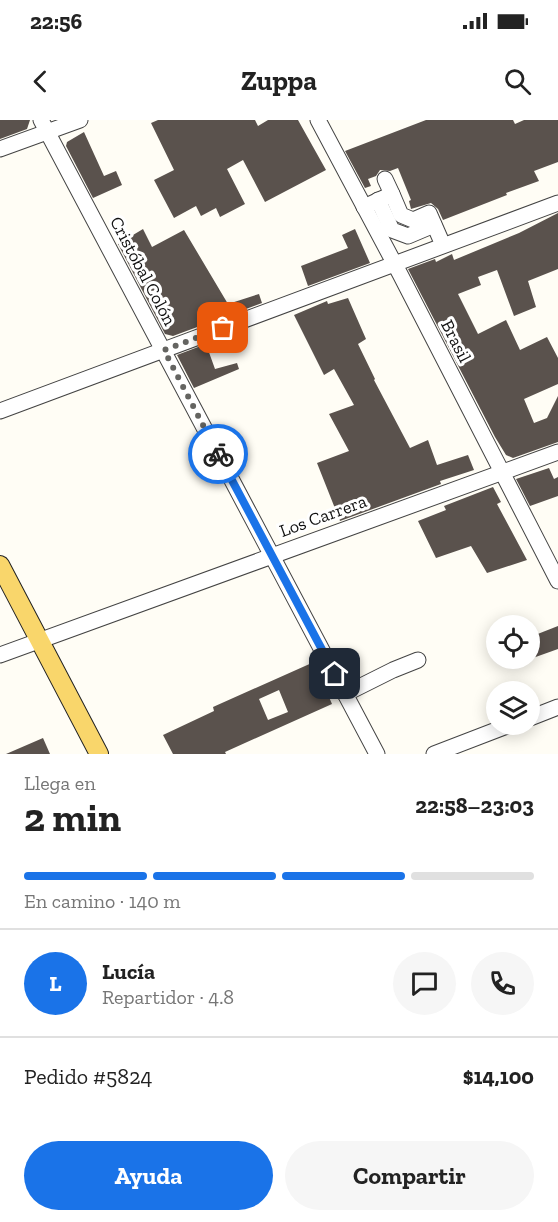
<!DOCTYPE html>
<html lang="es">
<head>
<meta charset="utf-8">
<style>
	body { margin:0; font-family:"Zilla Slab",serif; background:#f6f6f6; color:#222; height:100vh; display:flex; flex-direction:column; font-size:22px; white-space:nowrap }
	* { box-sizing:border-box; margin:0 }
	p { font-size:20px; color:#767676 }
	.icon { flex:none; width:33px; height:33px; fill:none; stroke:currentColor; stroke-width:2; stroke-linecap:round; stroke-linejoin:round }
	.map { position:relative; height:634px; overflow:hidden }
	.side { display:flex; flex-direction:column; background:#fff; flex:1 }
	.side>* { flex:none }
	.buttons { position:absolute; left:486px; top:495px; display:grid; gap:12px }
	.buttons a { display:grid; place-items:center; width:54px; height:54px; border-radius:50%; background:#fff; box-shadow:0 3px 15px #0003; font-size:30px }
	.pin { position:absolute; display:grid; place-items:center; width:51px; height:51px; color:#fff; margin:-26px; border-radius:12px; box-shadow:0 3px 9px #0006 }
	.courier { position:absolute; display:grid; place-items:center; width:60px; height:60px; margin:-30px; border:4px solid #1a73e8; border-radius:50%; background:#fff; color:#222; box-shadow:0 2px 8px #0007 }
	.head em { font-style:normal; font-weight:800 }
	.head div { display:flex; flex-direction:column-reverse }
	.head { display:flex; align-items:center; justify-content:space-between; height:102px; padding:0 24px }
	h1 { font-size:39px; font-weight:800; line-height:45px }
	.bar { display:grid; grid-template-columns:repeat(4,1fr); gap:9px 6px; align-content:center; height:72px; padding:0 24px }
	.bar i { height:8px; border-radius:4px; background:#e0e0e0 }
	.bar .on { background:#1a73e8 }
	.bar p { grid-column:span 4 }
	.line { display:flex; align-items:center; gap:15px; padding:0 24px; border-top:2px solid #e0e0e0 }
	.line div { flex:1 }
	.round { display:grid; place-items:center; flex:none; width:63px; height:63px; border-radius:32px; background:#f6f6f6 }
	.primary-button { display:flex; gap:12px; margin-top:auto; padding:12px 24px }
	.primary-button a { flex:1; height:69px; border-radius:36px; background:#1a73e8; color:#fff; font-size:24px; font-weight:800; line-height:69px; text-align:center }
	.primary-button a+a { background:#f6f6f6; color:#222 }
	.status { display:flex; justify-content:space-between; align-items:center; height:42px; padding:0 30px; background:#fff; direction:ltr }
	.status svg { height:16px; fill:currentColor }
	header { display:flex; justify-content:space-between; align-items:center; height:78px; padding:0 24px; background:#fff; font-size:27px; font-weight:800 }
	.map>svg:first-child { display:block }
	.building { fill:#5a524d; fill-rule:evenodd }
	.lines { fill:none; stroke-linecap:round; stroke-linejoin:round }
	.minor-casing { stroke:#444; stroke-width:17 }
	.major-casing { stroke:#222; stroke-width:20 }
	.minor { stroke:#fff; stroke-width:15 }
	.major { stroke:#f9d66b; stroke-width:18 }
	.done { stroke:#646461; stroke-width:6; stroke-dasharray:0 10.8 }
	.route { stroke:#1a73e8; stroke-width:8 }
	.labels { text-anchor:middle; dominant-baseline:central; stroke-width:6; stroke-linejoin:round; paint-order:stroke }
	.street-label { font-size:18px; fill:#111; stroke:#fff }
</style>
</head>
<body>
<div class="status"><b>22:56</b><svg viewBox="0 0 49 12"><path d="M0 12V9h3v3zM5 12V6h3v6zM10 12V3h3v9zM15 12V0h3v12zM26 1h20v11H26zM47 4h2v5h-2z"/></svg></div>
<header><svg class="icon" aria-label="back" viewBox="0 0 24 24"><path d="M15 5l-7 7 7 7"/></svg>Zuppa<svg class="icon" aria-label="search" viewBox="0 0 24 24"><circle cx="10" cy="10" r="6"/><path d="M15 15l6 6"/></svg></header>
<div class="map">
<svg width="558" height="634" viewBox="0 0 558 634">
	<rect width="100%" height="100%" fill="#fffdf5"/>
	<g class="building">
		<path d="M0 0H30L27 9 0 19Z"/>
		<path d="M158 0H255L258 6 268 0H298L326 50 265 82 243 40 227 49 245 84 220 97 216 88 201 96 196 86 174 98 154 60 174 50 151 3Z"/>
		<path d="M426 0H513L515 4 524 0H558V42L534 51 539 61 506 73 507 75 443 100 438 89 431 83 411 89 409 81 411 80 398 48 390 51 380 50 376 56 368 59 371 66 365 68 345 31Z"/>
		<path d="M84 12 104 56 116 51 122 65 93 78 66 26 67 22Z"/>
		<path d="M558 93V149L528 161 536 187 514 196 497 150 478 157 481 165 458 174 478 214 506 200 520 230 547 217 558 238V264L524 279 534 303 547 298 558 276V322L513 338 506 335 495 317 408 149 435 139 436 142 452 134 454 140 519 113Z"/>
		<path d="M143 109 152 127 184 110 228 184 259 174 262 183 173 216 165 214 118 124Z"/>
		<path d="M355 109 370 143 308 166 301 146 348 128 342 115Z"/>
		<path d="M348 178 366 219 358 224 375 259 374 260 410 328 428 320 437 345 468 335 474 350 440 361 441 364 340 401 317 343 349 331 329 294 354 285 334 249 324 255 294 195 327 181 328 184Z"/>
		<path d="M206 224 215 249 237 243 239 249 194 268 177 235Z"/>
		<path d="M549 348 554 359 558 357V376L530 386 516 359Z"/>
		<path d="M493 367 501 382 497 384 527 440 487 453 471 426 436 438 418 401 446 390 444 386Z"/>
		<path d="M558 506V529L530 539V517Z"/>
		<path d="M314 542 332 584 225 632 226 634H173L163 615 214 591 213 587ZM279 570 288 592 268 600 259 579Z"/>
		<path d="M43 618 50 634H6Z"/>
	</g>
	<g class="lines">
		<defs>
			<g id="minor">
				<path d="M41 0 377 634"/>
				<path d="M318 0 400 154 558 461"/>
				<path d="M0 29 80 0"/>
				<path d="M385 59 392 74"/>
				<path d="M378 80 392 110 408 116 434 105"/>
				<path d="M364 87 392 74 401 95 413 100 429 93 443 125"/>
				<path d="M0 291 558 83"/>
				<path d="M0 535 558 332"/>
				<path d="M345 574 393 550 418 540"/>
				<path d="M530 598 558 587"/>
				<path d="M434 634 512 604"/>
			</g>
			<path id="major" d="M0 445 99 634"/>
		</defs>
		<use href="#minor" class="minor-casing"/>
		<use href="#major" class="major-casing"/>
		<use href="#minor" class="minor"/>
		<use href="#major" class="major"/>
	</g>
	<g class="lines">
		<path class="done" d="M218 334 164 230 223 208"/>
		<path class="route" d="M218 334 335 554"/>
	</g>
	<g class="labels">
		<g class="street-label">
			<text transform="translate(143 151) rotate(62)">Cristóbal Colón</text>
			<text transform="translate(456 221) rotate(63)">Brasil</text>
			<text transform="translate(323 396) rotate(-20)">Los Carrera</text>
		</g>
	</g>
</svg>
<div class="buttons">
<a><svg class="icon" aria-label="locate" viewBox="0 0 24 24"><circle cx="12" cy="12" r="6"/><path d="M12 2v4M12 18v4M2 12h4M18 12h4"/></svg></a>
<a><svg class="icon" aria-label="layers" viewBox="0 0 24 24"><path d="M12 4l9 5-9 5-9-5zM3 14l9 5 9-5"/></svg></a>
</div>
<div class="pin" style="left:223px;top:208px;background:#ea580c"><svg class="icon" aria-label="bag" viewBox="0 0 24 24"><path d="M5 8h14l-1 12H6zM9 8a3 3 0 0 1 6 0"/></svg></div>
<div class="pin" style="left:335px;top:554px;background:#1f2937"><svg class="icon" aria-label="home" viewBox="0 0 24 24"><path d="M3 11l9-7 9 7M6 9v11h12V9"/></svg></div>
<div class="courier" style="left:218px;top:334px"><svg class="icon" aria-label="bike" viewBox="0 0 24 24"><circle cx="6" cy="16" r="4"/><circle cx="18" cy="16" r="4"/><path d="M6 16l4-8h5l3 8M10 8l3 8H6M13 5h3"/></svg></div>
</div>
<section class="side">
<div class="head"><div><h1>2 min</h1><p>Llega en</p></div><em>22:58–23:03</em></div>
<div class="bar"><i class="on"></i><i class="on"></i><i class="on"></i><i></i><p>En camino · 140 m</p></div>
<div class="line" style="height:108px"><b class="round" style="background:#1a73e8;color:#fff">L</b><div><b>Lucía</b><p>Repartidor · 4.8</p></div><a class="round"><svg class="icon" aria-label="chat" viewBox="0 0 24 24"><path d="M4 5h16v11H9l-5 4z"/></svg></a><a class="round"><svg class="icon" aria-label="phone" viewBox="0 0 24 24"><path d="M5 4h4l2 5-3 2q2 4 5 5l2-3 5 2v4C11 20 4 13 5 4z"/></svg></a></div>
<div class="line" style="height:78px"><div>Pedido #5824</div><b>$14,100</b></div>
<div class="primary-button"><a>Ayuda</a><a>Compartir</a></div>
</section>
</body>
</html>
